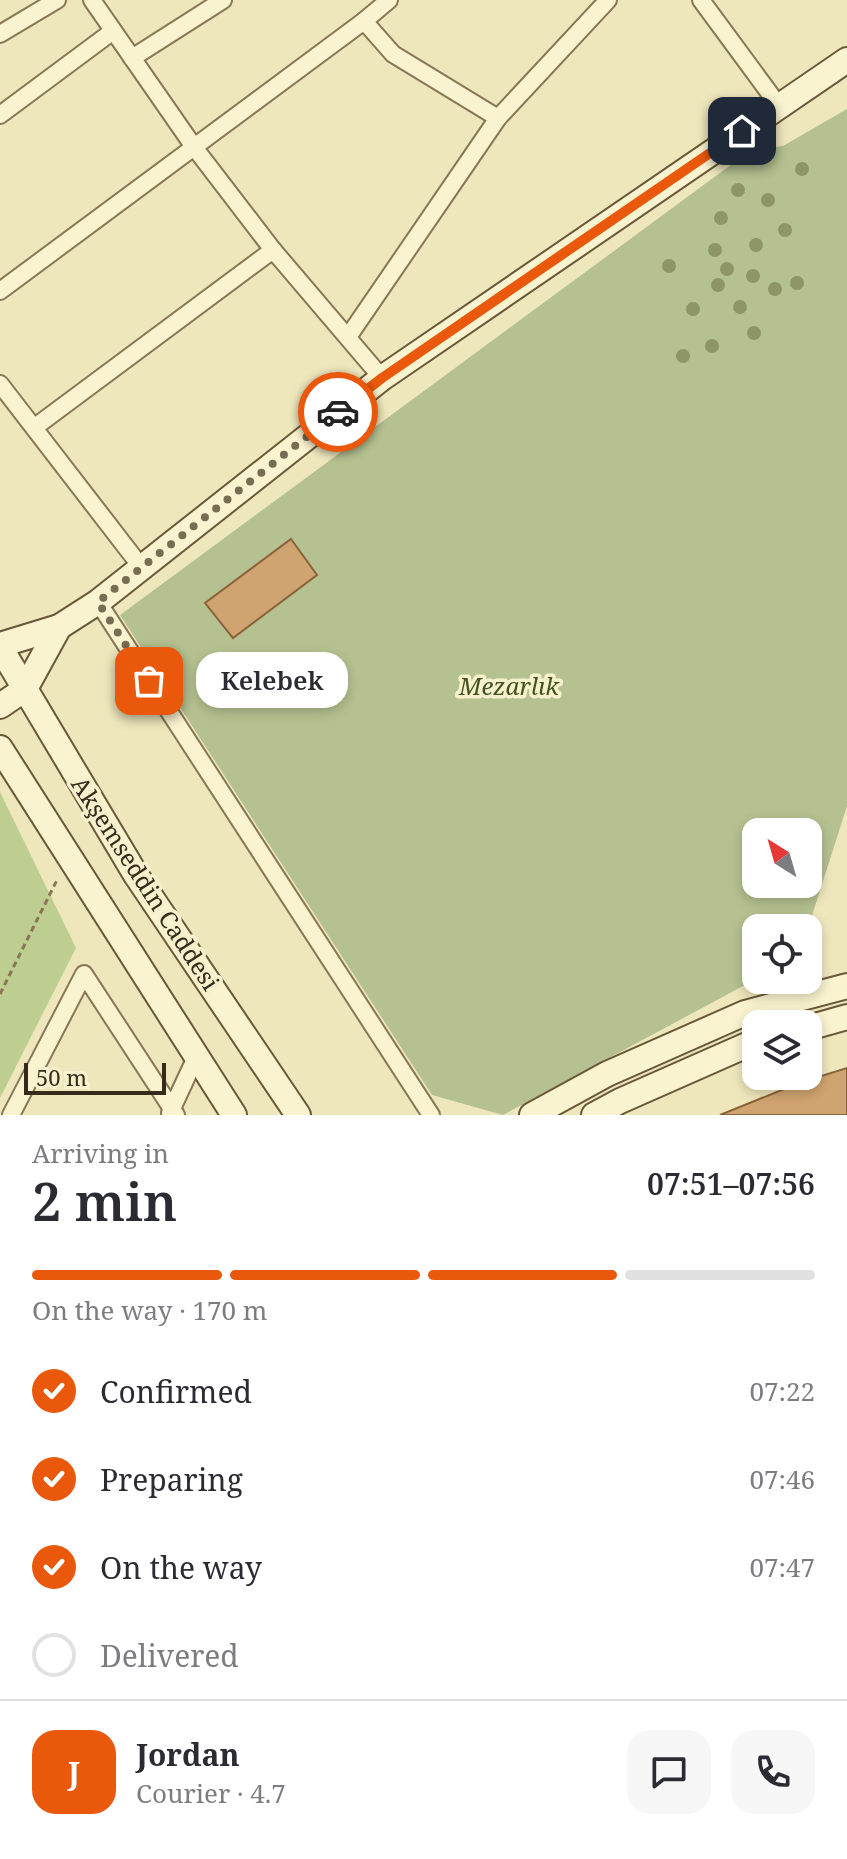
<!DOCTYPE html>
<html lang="en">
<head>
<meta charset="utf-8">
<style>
	body { margin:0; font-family:"Noto Serif",serif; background:#f7f7f7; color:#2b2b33; height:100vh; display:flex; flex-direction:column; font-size:30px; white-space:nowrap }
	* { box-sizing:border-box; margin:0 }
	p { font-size:26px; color:#7c7c81 }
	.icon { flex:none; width:44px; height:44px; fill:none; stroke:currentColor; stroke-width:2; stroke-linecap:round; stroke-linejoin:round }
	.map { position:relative; height:1115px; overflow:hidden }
	.details { display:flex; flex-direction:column; background:#fff; flex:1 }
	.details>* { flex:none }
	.needle { width:52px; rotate:323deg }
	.buttons { position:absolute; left:742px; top:818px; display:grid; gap:16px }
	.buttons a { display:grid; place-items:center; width:80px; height:80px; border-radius:16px; background:#fff; box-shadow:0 4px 12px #0003; font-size:40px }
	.scale { position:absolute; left:24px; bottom:20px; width:142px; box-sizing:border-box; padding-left:8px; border:4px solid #362b1b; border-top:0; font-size:22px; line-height:28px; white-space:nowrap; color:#362b1b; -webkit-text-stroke:6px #f7f0cc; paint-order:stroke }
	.pin { position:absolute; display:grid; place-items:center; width:68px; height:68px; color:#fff; margin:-34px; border-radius:16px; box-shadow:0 4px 12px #0006 }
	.courier { position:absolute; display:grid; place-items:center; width:80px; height:80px; margin:-40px; border:6px solid #ea580c; border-radius:50%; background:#fff; color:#222; box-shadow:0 2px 10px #0007 }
	.bubble { position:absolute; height:56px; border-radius:24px; background:#fff; box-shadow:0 4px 12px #0003; font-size:26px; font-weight:600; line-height:56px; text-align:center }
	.head em { font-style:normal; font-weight:600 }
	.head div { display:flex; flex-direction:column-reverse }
	.head { display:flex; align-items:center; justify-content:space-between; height:136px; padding:0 32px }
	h1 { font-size:52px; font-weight:600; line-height:60px }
	.bar { display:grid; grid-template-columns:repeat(4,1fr); gap:12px 8px; align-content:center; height:96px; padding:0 32px }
	.bar i { height:10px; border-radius:6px; background:#e1e1e2 }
	.bar .active { background:#ea580c }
	.bar p { grid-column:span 4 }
	.line { display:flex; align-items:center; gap:20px; padding:0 32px; border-top:2px solid #e1e1e2 }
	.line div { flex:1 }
	.round { display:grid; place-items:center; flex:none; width:84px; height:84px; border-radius:24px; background:#f7f7f7 }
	ol { padding:0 32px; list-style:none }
	li { display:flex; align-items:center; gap:24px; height:88px }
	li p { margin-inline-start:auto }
	li .icon { padding:8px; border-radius:50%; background:#ea580c; color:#fff; stroke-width:4 }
	li:last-child { color:#7c7c81 }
	li i { width:44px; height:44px; border:4px solid #e1e1e2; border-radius:50% }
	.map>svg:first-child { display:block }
	.green { fill:#becd90 }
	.cemetery { fill:#b5c190; fill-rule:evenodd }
	.building { fill:#d0a470; stroke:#88633a; stroke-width:2 }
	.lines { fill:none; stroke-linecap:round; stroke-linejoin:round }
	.street-casing { stroke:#887655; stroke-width:20 }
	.secondary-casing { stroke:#695739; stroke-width:28 }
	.path { stroke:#887655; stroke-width:3; stroke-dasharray:6 4; stroke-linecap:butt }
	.street { stroke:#faf3cf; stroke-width:16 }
	.secondary { stroke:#faf3cf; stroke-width:24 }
	.tree { fill:#8f9666 }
	.done { stroke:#776d53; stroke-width:8; stroke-dasharray:0 14.4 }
	.route { stroke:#ea580c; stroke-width:10 }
	.labels { text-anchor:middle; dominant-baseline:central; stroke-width:7; stroke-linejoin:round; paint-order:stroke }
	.park-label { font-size:24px; font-style:italic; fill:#405320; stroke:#f7f0cc }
	.street-label { font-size:24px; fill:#362b1b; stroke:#f7f0cc }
</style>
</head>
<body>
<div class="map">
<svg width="847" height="1115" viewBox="0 0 847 1115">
	<rect width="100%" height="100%" fill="#efe7bc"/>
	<path class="green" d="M0 792 76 948 0 1098Z"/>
	<path class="cemetery" d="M847 109V806L808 928H756V979L503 1115 432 1095 120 615 751 150 783 146ZM756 832H808V884H756Z"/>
	<g class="building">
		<path d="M291 539 317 575 233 638 205 603Z"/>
		<path d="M847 1068V1115H720L799 1083Z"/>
	</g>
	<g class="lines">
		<defs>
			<g id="street">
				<path d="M92 0 194 147 273 250 382 378"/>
				<path d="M701 0 779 106"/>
				<path d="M364 21 393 54 498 118"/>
				<path d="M0 34 57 0"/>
				<path d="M132 58 223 0"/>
				<path d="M0 115 113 31"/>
				<path d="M0 291 364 21 389 0"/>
				<path d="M348 337 498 118 608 0"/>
				<path d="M0 384 142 568"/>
				<path d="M35 427 273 250"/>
				<path d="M98 602 431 1115"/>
				<path d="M170 1113 196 1057"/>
				<path d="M11 1115 84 974 176 1115"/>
			</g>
			<g id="secondary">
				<path d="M0 645 59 627 98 602 382 378 847 60"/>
				<path d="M0 647 136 875 298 1115"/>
				<path d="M0 706 25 689 59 627"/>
				<path d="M0 748 234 1115"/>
				<path d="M808 1028 847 1017"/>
				<path d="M532 1115 607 1074 745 1013 847 986"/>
				<path d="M594 1115 620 1101 756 1041"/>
			</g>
		</defs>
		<use href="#street" class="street-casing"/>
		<use href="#secondary" class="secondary-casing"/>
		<path class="path" d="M0 994 57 880"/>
		<use href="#street" class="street"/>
		<use href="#secondary" class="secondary"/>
	</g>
	<g class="tree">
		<circle cx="802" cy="169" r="7"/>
		<circle cx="738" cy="190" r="7"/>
		<circle cx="768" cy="200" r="7"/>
		<circle cx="721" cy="218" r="7"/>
		<circle cx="785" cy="230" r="7"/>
		<circle cx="756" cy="245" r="7"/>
		<circle cx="715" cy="250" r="7"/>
		<circle cx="669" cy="266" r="7"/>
		<circle cx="727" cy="269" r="7"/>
		<circle cx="753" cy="276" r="7"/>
		<circle cx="797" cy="283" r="7"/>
		<circle cx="718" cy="285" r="7"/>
		<circle cx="775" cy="289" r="7"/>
		<circle cx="740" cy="307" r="7"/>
		<circle cx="693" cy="309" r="7"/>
		<circle cx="754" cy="333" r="7"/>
		<circle cx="712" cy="346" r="7"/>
		<circle cx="683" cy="356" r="7"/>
	</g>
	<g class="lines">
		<path class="done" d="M149 681 98 602 338 412"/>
		<path class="route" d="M338 412 382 378 742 131"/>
	</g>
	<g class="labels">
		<g class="park-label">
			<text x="509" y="685">Mezarlık</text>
		</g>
		<g class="street-label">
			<text transform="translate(146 883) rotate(57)">Akşemseddin Caddesi</text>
		</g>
	</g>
</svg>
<div class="buttons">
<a><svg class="needle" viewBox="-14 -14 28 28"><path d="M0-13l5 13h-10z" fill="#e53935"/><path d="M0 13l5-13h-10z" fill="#7c7c81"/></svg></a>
<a><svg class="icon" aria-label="locate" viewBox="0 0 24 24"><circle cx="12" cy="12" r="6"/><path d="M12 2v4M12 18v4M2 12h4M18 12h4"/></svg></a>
<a><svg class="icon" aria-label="layers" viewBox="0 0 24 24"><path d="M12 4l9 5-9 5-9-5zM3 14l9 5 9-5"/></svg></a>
</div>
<div class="scale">50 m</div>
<div class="pin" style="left:149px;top:681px;background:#ea580c"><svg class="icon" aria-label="bag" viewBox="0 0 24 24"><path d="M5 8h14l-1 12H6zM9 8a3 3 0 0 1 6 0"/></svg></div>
<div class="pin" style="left:742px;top:131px;background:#1f2937"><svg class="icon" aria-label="home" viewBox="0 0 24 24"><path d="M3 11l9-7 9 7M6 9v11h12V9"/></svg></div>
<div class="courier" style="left:338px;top:412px"><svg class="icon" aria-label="car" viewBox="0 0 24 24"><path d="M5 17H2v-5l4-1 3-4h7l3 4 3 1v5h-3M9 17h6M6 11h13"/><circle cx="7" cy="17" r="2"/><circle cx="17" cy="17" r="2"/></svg></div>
<div class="bubble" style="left:196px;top:652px;width:152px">Kelebek</div>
</div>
<section class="details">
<div class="head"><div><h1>2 min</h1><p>Arriving in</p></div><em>07:51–07:56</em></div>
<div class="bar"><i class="active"></i><i class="active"></i><i class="active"></i><i></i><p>On the way · 170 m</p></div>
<ol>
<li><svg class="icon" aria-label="check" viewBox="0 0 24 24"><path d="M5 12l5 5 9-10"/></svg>Confirmed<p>07:22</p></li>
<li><svg class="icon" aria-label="check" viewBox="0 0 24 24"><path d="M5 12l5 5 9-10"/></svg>Preparing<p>07:46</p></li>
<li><svg class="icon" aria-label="check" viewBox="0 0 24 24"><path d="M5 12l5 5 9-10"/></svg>On the way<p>07:47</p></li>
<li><i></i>Delivered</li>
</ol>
<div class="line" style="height:144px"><b class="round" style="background:#ea580c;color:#fff">J</b><div><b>Jordan</b><p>Courier · 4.7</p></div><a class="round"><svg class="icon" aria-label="chat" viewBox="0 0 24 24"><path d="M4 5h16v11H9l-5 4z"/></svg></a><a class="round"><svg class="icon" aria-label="phone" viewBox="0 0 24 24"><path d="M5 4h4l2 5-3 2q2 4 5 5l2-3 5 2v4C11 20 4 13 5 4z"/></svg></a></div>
</section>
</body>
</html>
